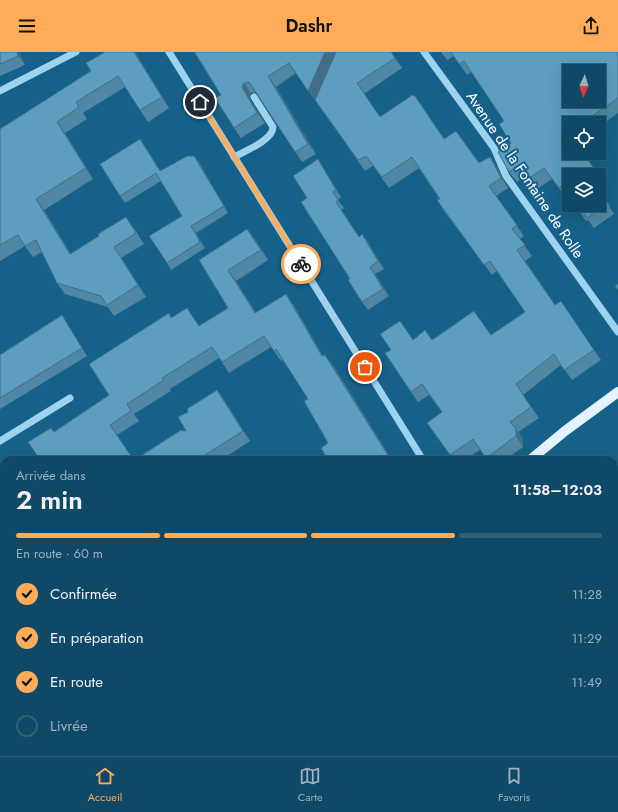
<!DOCTYPE html>
<html lang="fr">
<head>
<meta charset="utf-8">
<style>
	body { margin:0; font-family:Jost,sans-serif; background:#1e5370; color:#f1f3f6; height:100vh; display:flex; flex-direction:column; font-size:15px; white-space:nowrap }
	* { box-sizing:border-box; margin:0 }
	p { font-size:13px; color:#9cb2c0 }
	.icon { flex:none; width:22px; height:22px; fill:none; stroke:currentColor; stroke-width:2; stroke-linecap:round; stroke-linejoin:round }
	.map { position:relative; flex:1; overflow:hidden }
	.sheet { position:absolute; left:0px; top:404px; width:618px; height:300px; display:flex; flex-direction:column; background:#104967; border-radius:12px 12px 0 0; box-shadow:0 4px 16px #0002,0 0 0 1px #30617b }
	.sheet>* { flex:none }
	.needle { width:26px; rotate:184deg }
	.controls { position:absolute; left:562px; top:12px; display:grid; gap:8px }
	.controls a { display:grid; place-items:center; width:44px; height:44px; border-radius:0px; background:#104967; box-shadow:0 4px 16px #0002,0 0 0 1px #30617b; font-size:20px }
	.pin { position:absolute; display:grid; place-items:center; width:34px; height:34px; color:#fff; margin:-17px; border:2px solid #fff; border-radius:50%; box-shadow:0 1px 4px #0007 }
	.courier { position:absolute; display:grid; place-items:center; width:40px; height:40px; margin:-20px; border:3px solid #ffac5a; border-radius:50%; background:#fff; color:#222; box-shadow:0 1px 5px #0007 }
	.overview em { font-style:normal; font-weight:600 }
	.overview div { display:flex; flex-direction:column-reverse }
	.overview { display:flex; align-items:center; justify-content:space-between; height:68px; padding:0 16px }
	h1 { font-size:26px; font-weight:600; line-height:30px }
	.bar { display:grid; grid-template-columns:repeat(4,1fr); gap:6px 4px; align-content:center; height:48px; padding:0 16px }
	.bar i { height:5px; border-radius:3px; background:#30617b }
	.bar .active { background:#ffac5a }
	.bar p { grid-column:span 4 }
	ol { padding:0 16px; list-style:none }
	li { display:flex; align-items:center; gap:12px; height:44px }
	li p { margin-inline-start:auto }
	li .icon { padding:4px; border-radius:50%; background:#ffac5a; color:#111; stroke-width:4 }
	li:last-child { color:#9cb2c0 }
	li i { width:22px; height:22px; border:2px solid #30617b; border-radius:50% }
	header { display:flex; justify-content:space-between; align-items:center; height:52px; padding:0 16px; background:#ffac5a; color:#111; font-size:18px; font-weight:600 }
	.dock { display:flex; justify-content:space-around; align-items:center; height:56px; border-top:1px solid #30617b; background:#104967; font-size:11px; color:#9cb2c0 }
	.dock a { display:grid; justify-items:center; gap:2px }
	.dock .active { color:#ffac5a }
	.map>svg:first-child { display:block }
	.lines { fill:none; stroke-linecap:round; stroke-linejoin:round }
	.path { stroke:#9dd3ef; stroke-width:2.5; stroke-dasharray:2 3; stroke-linecap:butt }
	.minor { stroke:#9dd3ef; stroke-width:7 }
	.major { stroke:#e4f4ff; stroke-width:10 }
	.wall { fill:#5087a4 }
	.shaded-wall { fill:#416e86 }
	.building { fill:#5d9dbf; stroke:#416e86; fill-rule:evenodd }
	.done { stroke:#adc8d6; stroke-width:4; stroke-dasharray:0 7.2 }
	.route { stroke:#ffac5a; stroke-width:5 }
	.labels { text-anchor:middle; dominant-baseline:central; stroke-width:4; stroke-linejoin:round; paint-order:stroke }
	.street-label { font-size:15px; fill:#fff; stroke:#166189 }
</style>
</head>
<body>
<header><svg class="icon" aria-label="menu" viewBox="0 0 24 24"><path d="M4 6h16M4 12h16M4 18h16"/></svg>Dashr<svg class="icon" aria-label="share" viewBox="0 0 24 24"><path d="M12 15V3M7 8l5-5 5 5M5 13v7h14v-7"/></svg></header>
<div class="map">
<svg width="618" height="704" viewBox="0 0 618 704">
	<rect width="100%" height="100%" fill="#166189"/>
	<g class="lines">
		<g class="path">
			<path d="M0 452 4 455"/>
			<path d="M571 700 580 704"/>
			<path d="M97 704 102 700"/>
			<path d="M546 704H553"/>
		</g>
		<g class="minor">
			<path d="M169 0 423 408"/>
			<path d="M424 0 494 96 506 124 618 280"/>
			<path d="M0 39 76 0"/>
			<path d="M234 105C245 99 273 88 273 75L254 45"/>
			<path d="M0 389 70 346"/>
			<path d="M0 424 4 427"/>
			<path d="M614 457 618 455"/>
			<path d="M0 507 4 504"/>
			<path d="M0 517 4 522"/>
			<path d="M614 695 618 697"/>
			<path d="M246 700 249 704"/>
			<path d="M527 702 528 700"/>
		</g>
		<g class="major">
			<path d="M530 408 565 379 618 340"/>
			<path d="M140 704 144 700"/>
			<path d="M190 704 195 700"/>
		</g>
	</g>
	<g class="wall">
		<path d="M0 0H19L25 13 0 24Z"/>
		<path d="M105 0H135L169 56 148 70 140 58 125 35 83 61 87 67 65 81 93 127 44 158 71 202 134 176 144 192 121 206 146 245 114 264 108 255 65 242 57 231 42 200 33 205 25 194 0 209V77L91 19Z"/>
		<path d="M391 0 402 16 364 42 380 65 444 87 479 111 490 105 497 115 508 136 496 144 524 184 520 187 532 204 525 209 555 253 561 249 601 308 572 328 561 313 523 343 539 366 518 380 523 387V395L505 408H488L481 397 465 408H453L450 403 442 360 429 343 418 350 411 340 413 288H432L491 283 525 260 497 219 492 223 444 159 437 148 440 147 419 116 389 136 373 114 365 119 296 21 276 35 316 102 302 110 256 40 251 41 249 46 265 71 241 86 234 76 221 43 195 1Z"/>
		<path d="M441 0H618V61L599 75V71H569V101H587V102L585 104 599 123H569V145L566 146 552 127 537 137 527 123 517 130 509 120 511 91 504 69 471 20 467 23 454 4 447 8Z"/>
		<path d="M145 94 160 119 194 104 199 110 228 161 196 181 205 196 171 218 167 211 182 164 161 129 125 151 120 144Z"/>
		<path d="M323 115 341 145 338 148 344 156 341 158 359 185 362 182 368 190 384 217 375 222 389 244 368 258 362 250 307 146Z"/>
		<path d="M599 123 603 129 599 132Z"/>
		<path d="M599 138 610 154H609L614 162 594 176 588 168 586 169 579 159Z"/>
		<path d="M255 187 268 208 236 229 256 261 293 252 323 304 333 313 392 408H328V391L308 347 283 308 281 309 271 295 229 321 219 306 170 337 171 339 134 362 139 369 117 383 134 408H40L54 380 109 343 172 266H194L199 274 228 256 199 208Z"/>
		<path d="M62 263 87 304 0 357V303Z"/>
		<path d="M224 348 250 389 221 408H138L186 379Z"/>
		<path d="M614 554H618V612L614 614Z"/>
		<path d="M0 595 4 600V610L0 613Z"/>
		<path d="M618 642V679L614 677V644Z"/>
		<path d="M10 700H51L54 704H13Z"/>
		<path d="M359 700H388L384 704H362Z"/>
		<path d="M392 700H424L420 704H396Z"/>
		<path d="M439 700H501L504 704H443Z"/>
	</g>
	<g class="shaded-wall">
		<path d="M17 0H19L25 13 18 4Z"/>
		<path d="M134 0H135L169 56 162 45Z"/>
		<path d="M325 0H337L316 49 308 39Z"/>
		<path d="M268 24 276 35 316 102 308 92Z"/>
		<path d="M244 31 251 41 249 46 265 71 257 61 242 35Z"/>
		<path d="M57 70 65 81 93 127 86 116Z"/>
		<path d="M194 104 199 110 228 161 224 154Z"/>
		<path d="M490 105 497 115 508 136 501 126Z"/>
		<path d="M318 107 323 115 341 145 336 138Z"/>
		<path d="M36 147 44 158 78 214 70 202Z"/>
		<path d="M191 174 196 181 205 196 200 190Z"/>
		<path d="M247 177 255 187 268 208 261 198Z"/>
		<path d="M362 182 368 190 384 217 378 209Z"/>
		<path d="M370 215 375 222 389 244 383 237Z"/>
		<path d="M228 218 236 229 263 272 255 261Z"/>
		<path d="M286 242 293 252 330 315 322 304Z"/>
		<path d="M325 303 333 313 392 408H391Z"/>
		<path d="M217 338 224 348 250 389 243 379Z"/>
		<path d="M516 377 523 387V395L516 384Z"/>
	</g>
	<g class="building">
		<path d="M0 0H17L18 4 0 12Z"/>
		<path d="M105 0H134L162 45 140 58 118 24 76 50 79 55 57 70 86 116 36 147 70 202 99 184 98 182 126 165 136 181 114 195 138 233 107 253 101 244 57 231 36 188 25 194 18 183 0 193V77L91 19 86 11Z"/>
		<path d="M196 0H325L308 39 289 11 268 24 308 92 295 100 249 30 244 31 242 35 257 61 234 76 215 46 221 43 195 1Z"/>
		<path d="M336 0H391L395 6 357 31 380 65 412 43 415 44 444 87 456 79 479 111 490 105 501 126 489 134 517 173 512 177 525 193 517 198 555 253 561 249 594 298 564 318 554 302 516 332 531 355 510 370 516 377V384L486 406 473 387 450 403 427 371 442 360 422 332 411 340 385 301 391 298 380 282 400 269 413 288 425 278 432 288 474 259 491 283 525 260 490 209 484 213 437 148 440 147 412 105 382 125 366 104 358 108 315 48Z"/>
		<path d="M451 0H618V46L582 71H569V101H583L596 119 590 123H569V144L562 134 559 136 544 116 529 126 520 113 509 120 498 100 511 91 499 72 504 69 464 9 459 12ZM569 19H599V49H569Z"/>
		<path d="M140 87 160 119 187 104H194L224 154 191 174 200 190 167 211 149 184 182 164 156 121 120 144 100 112Z"/>
		<path d="M318 107 336 138 333 140 338 148 336 150 359 185 362 182 378 209 370 215 383 237 362 250 348 228 350 227 301 150 307 146 293 124Z"/>
		<path d="M599 138 602 143 600 144 607 152 587 166 581 157 579 159 575 153H599Z"/>
		<path d="M247 177 261 198 228 218 255 261 286 242 322 304 325 303 391 408H328L321 396 328 391 304 349 308 347 276 297 274 299 264 284 222 310 212 295 162 326 164 328 127 352 131 359 110 373 131 404 126 408H40L28 390 51 376 54 380 109 343 89 312 169 261 171 266 187 256 199 274 228 256 199 208Z"/>
		<path d="M618 232V238L615 234Z"/>
		<path d="M62 263 82 296 0 346V303Z"/>
		<path d="M217 338 243 379 197 408H138L139 405 181 378 186 379 178 365 188 360 187 357Z"/>
		<path d="M618 502V531L614 525V505Z"/>
		<path d="M617 553 618 554V600L614 603V554Z"/>
		<path d="M0 595 4 599 0 602Z"/>
		<path d="M618 642V673L614 671V644Z"/>
		<path d="M4 667V692L0 687V670Z"/>
		<path d="M11 700H45L40 704H14Z"/>
		<path d="M360 700H376L371 704H364Z"/>
		<path d="M393 700H411L407 704H397Z"/>
		<path d="M440 700H501L502 701 498 704H444Z"/>
	</g>
	<g class="lines">
		<path class="done" d="M301 212 365 315"/>
		<path class="route" d="M200 50 301 212"/>
	</g>
	<g class="labels">
		<g class="street-label">
			<text transform="translate(525 123) rotate(56)">Avenue de la Fontaine de Rolle</text>
		</g>
	</g>
</svg>
<div class="controls">
<a><svg class="needle" viewBox="-14 -14 28 28"><path d="M0-13l5 13h-10z" fill="#e53935"/><path d="M0 13l5-13h-10z" fill="#9cb2c0"/></svg></a>
<a><svg class="icon" aria-label="locate" viewBox="0 0 24 24"><circle cx="12" cy="12" r="6"/><path d="M12 2v4M12 18v4M2 12h4M18 12h4"/></svg></a>
<a><svg class="icon" aria-label="layers" viewBox="0 0 24 24"><path d="M12 4l9 5-9 5-9-5zM3 14l9 5 9-5"/></svg></a>
</div>
<div class="pin" style="left:365px;top:315px;background:#ea580c"><svg class="icon" aria-label="bag" viewBox="0 0 24 24"><path d="M5 8h14l-1 12H6zM9 8a3 3 0 0 1 6 0"/></svg></div>
<div class="pin" style="left:200px;top:50px;background:#1f2937"><svg class="icon" aria-label="home" viewBox="0 0 24 24"><path d="M3 11l9-7 9 7M6 9v11h12V9"/></svg></div>
<div class="courier" style="left:301px;top:212px"><svg class="icon" aria-label="bike" viewBox="0 0 24 24"><circle cx="6" cy="16" r="4"/><circle cx="18" cy="16" r="4"/><path d="M6 16l4-8h5l3 8M10 8l3 8H6M13 5h3"/></svg></div>
<section class="sheet">
<div class="overview"><div><h1>2 min</h1><p>Arrivée dans</p></div><em>11:58–12:03</em></div>
<div class="bar"><i class="active"></i><i class="active"></i><i class="active"></i><i></i><p>En route · 60 m</p></div>
<ol>
<li><svg class="icon" aria-label="check" viewBox="0 0 24 24"><path d="M5 12l5 5 9-10"/></svg>Confirmée<p>11:28</p></li>
<li><svg class="icon" aria-label="check" viewBox="0 0 24 24"><path d="M5 12l5 5 9-10"/></svg>En préparation<p>11:29</p></li>
<li><svg class="icon" aria-label="check" viewBox="0 0 24 24"><path d="M5 12l5 5 9-10"/></svg>En route<p>11:49</p></li>
<li><i></i>Livrée</li>
</ol>
</section>
</div>
<nav class="dock">
<a class="active"><svg class="icon" aria-label="home" viewBox="0 0 24 24"><path d="M3 11l9-7 9 7M6 9v11h12V9"/></svg>Accueil</a>
<a><svg class="icon" aria-label="map" viewBox="0 0 24 24"><path d="M3 6l6-2 6 2 6-2v14l-6 2-6-2-6 2zM9 4v14M15 6v14"/></svg>Carte</a>
<a><svg class="icon" aria-label="saved" viewBox="0 0 24 24"><path d="M7 4h10v16l-5-4-5 4z"/></svg>Favoris</a>
</nav>
</body>
</html>
